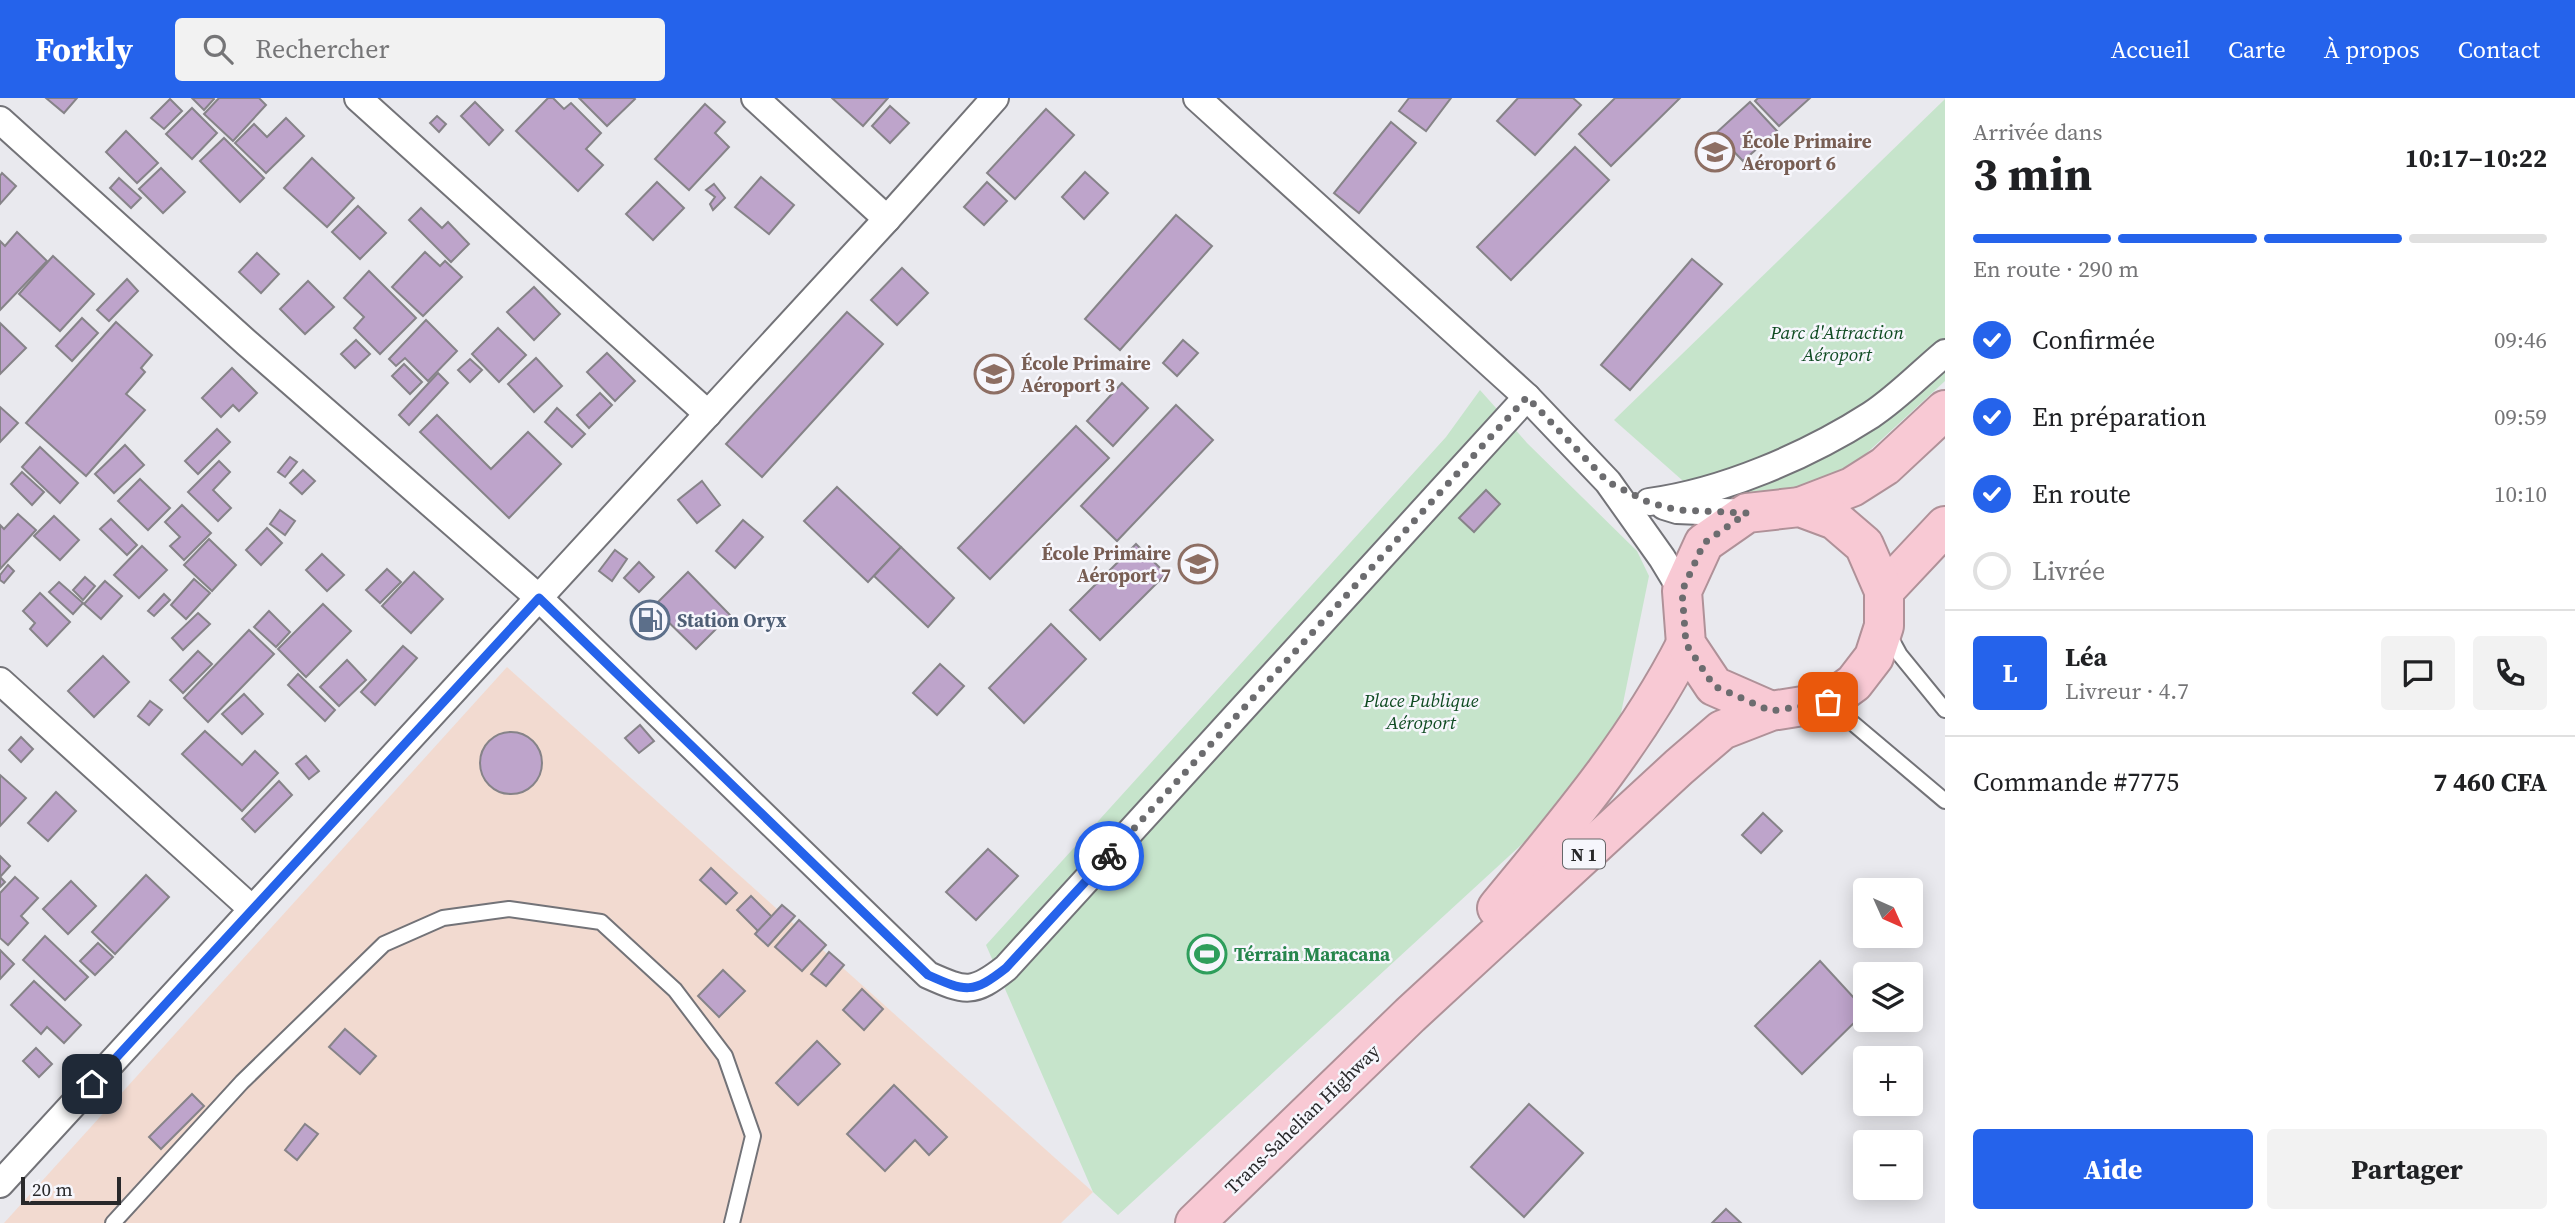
<!DOCTYPE html>
<html lang="fr">
<head>
<meta charset="utf-8">
<style>
	body { margin:0; font-family:"Source Serif 4",serif; background:#f2f2f2; color:#202124; height:100vh; display:flex; flex-direction:column; font-size:26px; white-space:nowrap }
	* { box-sizing:border-box; margin:0 }
	p { font-size:23px; color:#757577 }
	.icon { flex:none; width:38px; height:38px; fill:none; stroke:currentColor; stroke-width:2; stroke-linecap:round; stroke-linejoin:round }
	.map { position:relative; flex:1; overflow:hidden }
	.panel { display:flex; flex-direction:column; background:#fff; width:630px }
	.panel>* { flex:none }
	.needle { width:46px; rotate:135deg }
	.tools { position:absolute; left:1853px; top:780px; display:grid; gap:14px }
	.tools a { display:grid; place-items:center; width:70px; height:70px; border-radius:7px; background:#fff; box-shadow:0 4px 18px #0003; font-size:35px }
	.scale { position:absolute; left:21px; bottom:18px; width:100px; box-sizing:border-box; padding-left:7px; border:4px solid #28282a; border-top:0; font-size:19px; line-height:24px; white-space:nowrap; color:#28282a; -webkit-text-stroke:5px #f6f6fc; paint-order:stroke }
	.pin { position:absolute; display:grid; place-items:center; width:60px; height:60px; color:#fff; margin:-30px; border-radius:14px; box-shadow:0 4px 10px #0006 }
	.courier { position:absolute; display:grid; place-items:center; width:70px; height:70px; margin:-35px; border:5px solid #2563eb; border-radius:50%; background:#fff; color:#222; box-shadow:0 2px 9px #0007 }
	.overview em { font-style:normal; font-weight:700 }
	.overview div { display:flex; flex-direction:column-reverse }
	.overview { display:flex; align-items:center; justify-content:space-between; height:119px; padding:0 28px }
	h1 { font-size:46px; font-weight:700; line-height:52px }
	.bar { display:grid; grid-template-columns:repeat(4,1fr); gap:10px 7px; align-content:center; height:84px; padding:0 28px }
	.bar i { height:9px; border-radius:5px; background:#e0e0e0 }
	.bar .active { background:#2563eb }
	.bar p { grid-column:span 4 }
	.line { display:flex; align-items:center; gap:18px; padding:0 28px; border-top:2px solid #e0e0e0 }
	.line div { flex:1 }
	.round { display:grid; place-items:center; flex:none; width:74px; height:74px; border-radius:7px; background:#f2f2f2 }
	ol { padding:0 28px; list-style:none }
	li { display:flex; align-items:center; gap:21px; height:77px }
	li p { margin-inline-start:auto }
	li .icon { padding:7px; border-radius:50%; background:#2563eb; color:#fff; stroke-width:4 }
	li:last-child { color:#757577 }
	li i { width:38px; height:38px; border:4px solid #e0e0e0; border-radius:50% }
	.action { display:flex; gap:14px; margin-top:auto; padding:14px 28px }
	.action a { flex:1; height:80px; border-radius:7px; background:#2563eb; color:#fff; font-size:28px; font-weight:700; line-height:80px; text-align:center }
	.action a+a { background:#f2f2f2; color:#202124 }
	header { display:flex; align-items:center; gap:42px; box-sizing:border-box; height:98px; padding:0 35px; background:#2563eb; color:#fff }
	header strong { font-size:33px }
	nav { display:flex; gap:38px; margin-inline-start:auto; font-size:24px }
	.search { width:490px; height:63px; background:#f2f2f2; display:flex; align-items:center; gap:18px; box-sizing:border-box; padding:0 24px; border-radius:7px; color:#757577; font-size:26px }
	main { display:flex; flex:1; min-height:0 }
	.map>svg:first-child { display:block }
	.industrial { fill:#f2dad0 }
	.green { fill:#c6e4cb }
	.building { fill:#bea4cb; stroke:#868388; stroke-width:2 }
	.lines { fill:none; stroke-linecap:round; stroke-linejoin:round }
	.lane-casing { stroke:#737378; stroke-width:18 }
	.street-casing { stroke:#737378; stroke-width:30 }
	.highway-casing { stroke:#af9198; stroke-width:42 }
	.lane { stroke:#fff; stroke-width:14 }
	.street { stroke:#fff; stroke-width:26 }
	.highway { stroke:#f8c9d4; stroke-width:38 }
	.done { stroke:#6c6c6f; stroke-width:7; stroke-dasharray:0 12.6 }
	.route { stroke:#2563eb; stroke-width:9 }
	.labels { text-anchor:middle; dominant-baseline:central; stroke-width:5; stroke-linejoin:round; paint-order:stroke }
	.shield { fill:#f6f6fc; stroke:#666669; stroke-width:2 }
	.shield-label { font-size:18px; font-weight:bold; fill:#28282a }
	.education-label { font-size:19px; font-weight:bold; fill:#785e54; stroke:#f6f6fc; text-anchor:start }
	.park-label { font-size:19px; font-style:italic; fill:#0f4b22; stroke:#f6f6fc }
	.service-label { font-size:19px; font-weight:bold; fill:#4e5e75; stroke:#f6f6fc; text-anchor:start }
	.leisure-label { font-size:19px; font-weight:bold; fill:#27864d; stroke:#f6f6fc; text-anchor:start }
	.street-label { font-size:19px; fill:#28282a; stroke:#f6f6fc }
</style>
</head>
<body>
<header>
<strong>Forkly</strong>
<div class="search"><svg class="icon" aria-label="search" viewBox="0 0 24 24"><circle cx="10" cy="10" r="6"/><path d="M15 15l6 6"/></svg>Rechercher</div>
<nav><a>Accueil</a><a>Carte</a><a>À propos</a><a>Contact</a></nav>
</header>
<main>
<div class="map">
<svg width="1945" height="1125" viewBox="0 0 1945 1125">
	<rect width="100%" height="100%" fill="#e9e9ee"/>
	<path class="industrial" d="M507 569 1093 1094 1061 1125H4Z"/>
	<g class="green">
		<path d="M1945 1V283L1857 364 1789 395 1708 405 1614 322Z"/>
		<path d="M1480 292 1527 345 1637 453 1649 478 1620 620 1543 727 1118 1117 1093 1094 986 847 1446 339Z"/>
	</g>
	<g class="building">
		<path d="M46 0H77L64 15Z"/>
		<path d="M192 0H213L214 1 204 12Z"/>
		<path d="M219 0H259L266 7 233 43 204 16Z"/>
		<path d="M548 0H553L564 11 571 5 601 35 586 51 603 67 578 93 516 33Z"/>
		<path d="M579 0H634L635 1 607 28Z"/>
		<path d="M832 0H888L863 28Z"/>
		<path d="M1409 0H1451L1426 33 1399 13Z"/>
		<path d="M1518 0H1573L1581 7 1535 57 1497 23Z"/>
		<path d="M1615 0H1680L1611 68 1579 36Z"/>
		<path d="M1758 0H1810L1779 28 1755 3Z"/>
		<path d="M170 1 182 13 164 31 151 20Z"/>
		<path d="M475 4 503 32 489 47 461 18Z"/>
		<path d="M1750 4 1777 33 1743 63 1716 35Z"/>
		<path d="M705 6 725 24 715 35 729 49 689 92 655 61Z"/>
		<path d="M890 8 909 25 890 45 872 28Z"/>
		<path d="M192 10 217 35 192 61 166 36Z"/>
		<path d="M1046 11 1074 37 1015 101 987 75Z"/>
		<path d="M437 18 446 26 439 34 430 25Z"/>
		<path d="M286 20 304 38 266 75 235 45 254 26 267 39Z"/>
		<path d="M1391 24 1416 45 1359 115 1334 95Z"/>
		<path d="M126 33 158 65 137 85 106 54Z"/>
		<path d="M224 40 264 80 240 104 200 63Z"/>
		<path d="M1575 49 1609 82 1511 182 1477 149Z"/>
		<path d="M312 60 354 100 327 129 284 90Z"/>
		<path d="M161 70 185 94 163 115 139 91Z"/>
		<path d="M1085 74 1108 95 1084 121 1062 99Z"/>
		<path d="M2 75 16 88 0 106V78Z"/>
		<path d="M761 79 794 107 769 136 735 109Z"/>
		<path d="M119 80 141 100 131 110 110 90Z"/>
		<path d="M657 84 684 110 653 142 626 116Z"/>
		<path d="M987 84 1007 103 984 127 964 109Z"/>
		<path d="M714 86 725 100 713 112 710 106 715 99 706 92Z"/>
		<path d="M358 108 386 135 360 161 332 134Z"/>
		<path d="M421 110 442 130 448 124 469 146 451 164 409 122Z"/>
		<path d="M1176 117 1212 148 1120 252 1085 221Z"/>
		<path d="M17 134 47 163 0 212V143L5 148Z"/>
		<path d="M425 154 440 168 445 163 462 179 423 218 392 189Z"/>
		<path d="M257 155 279 176 261 195 239 174Z"/>
		<path d="M53 158 94 196 60 233 19 196Z"/>
		<path d="M1692 161 1722 186 1630 292 1601 267Z"/>
		<path d="M902 170 928 195 897 227 871 202Z"/>
		<path d="M369 173 416 220 380 256 354 230 364 219 344 200Z"/>
		<path d="M127 181 138 193 109 223 97 212Z"/>
		<path d="M308 183 334 209 305 236 280 211Z"/>
		<path d="M534 189 560 216 534 242 507 214Z"/>
		<path d="M847 214 883 246 762 379 726 346Z"/>
		<path d="M82 220 98 235 72 263 56 248Z"/>
		<path d="M426 222 457 253 428 283 405 260 396 268 389 261Z"/>
		<path d="M116 224 152 257 141 270 145 274 126 296 145 312 86 378 26 325Z"/>
		<path d="M0 225 26 250 0 276Z"/>
		<path d="M498 230 526 257 499 284 472 256Z"/>
		<path d="M356 242 370 256 355 270 341 256Z"/>
		<path d="M1183 242 1198 255 1177 278 1163 265Z"/>
		<path d="M607 255 635 283 615 303 587 274Z"/>
		<path d="M536 260 562 288 534 314 508 286Z"/>
		<path d="M470 261 482 272 470 284 458 272Z"/>
		<path d="M404 266 422 284 410 296 392 278Z"/>
		<path d="M232 270 257 295 239 313 233 307 221 319 202 300Z"/>
		<path d="M438 275 448 285 409 327 399 317Z"/>
		<path d="M1122 285 1148 310 1113 348 1087 323Z"/>
		<path d="M600 295 612 307 589 330 577 317Z"/>
		<path d="M1176 307 1213 342 1117 443 1081 408Z"/>
		<path d="M0 309 18 325 0 344Z"/>
		<path d="M557 310 585 336 572 349 545 324Z"/>
		<path d="M437 317 491 371 528 334 561 366 509 420 420 334Z"/>
		<path d="M1076 328 1109 360 990 481 958 450Z"/>
		<path d="M217 331 230 344 198 376 185 363Z"/>
		<path d="M125 347 144 367 114 395 95 376Z"/>
		<path d="M40 349 78 385 60 405 22 369Z"/>
		<path d="M290 359 297 364 285 379 278 374Z"/>
		<path d="M219 363 230 374 213 392 231 410 218 423 188 394Z"/>
		<path d="M303 372 315 383 302 396 290 385Z"/>
		<path d="M22 374 44 394 32 407 11 386Z"/>
		<path d="M140 381 170 410 148 432 118 403Z"/>
		<path d="M702 383 720 407 697 425 678 402Z"/>
		<path d="M837 389 901 449 868 484 804 423Z"/>
		<path d="M1486 392 1500 406 1474 434 1459 420Z"/>
		<path d="M182 407 211 435 184 462 170 448 180 439 165 424Z"/>
		<path d="M280 412 295 423 285 437 270 426Z"/>
		<path d="M18 416 36 432 0 471V427L4 431Z"/>
		<path d="M54 418 79 442 60 462 34 438Z"/>
		<path d="M111 421 137 447 127 457 100 431Z"/>
		<path d="M743 422 763 439 735 470 716 453Z"/>
		<path d="M267 430 282 445 261 467 246 452Z"/>
		<path d="M209 441 236 467 212 493 184 467Z"/>
		<path d="M1136 446 1166 476 1100 542 1070 512Z"/>
		<path d="M142 448 167 472 139 500 114 477Z"/>
		<path d="M901 449 954 500 928 529 874 478Z"/>
		<path d="M615 452 627 461 612 483 599 473Z"/>
		<path d="M322 456 344 477 327 493 306 472Z"/>
		<path d="M639 464 654 479 639 494 624 480Z"/>
		<path d="M8 467 14 473 4 485 0 482V477Z"/>
		<path d="M387 471 401 484 380 505 366 492Z"/>
		<path d="M414 474 443 501 411 535 382 508Z"/>
		<path d="M688 474 730 517 696 551 653 509Z"/>
		<path d="M85 479 95 488 83 502 73 492Z"/>
		<path d="M194 481 210 495 186 521 171 507Z"/>
		<path d="M105 483 122 498 101 521 84 506Z"/>
		<path d="M59 484 83 505 73 516 49 494Z"/>
		<path d="M40 495 70 524 47 548 30 531 35 525 23 513Z"/>
		<path d="M164 496 170 502 154 518 148 513Z"/>
		<path d="M323 506 351 533 306 579 278 551Z"/>
		<path d="M269 513 290 534 276 549 254 529Z"/>
		<path d="M198 515 210 526 183 552 172 540Z"/>
		<path d="M1051 526 1086 561 1024 625 989 590Z"/>
		<path d="M249 532 274 556 208 624 184 600Z"/>
		<path d="M403 548 417 560 375 607 361 594Z"/>
		<path d="M198 553 212 566 183 595 170 582Z"/>
		<path d="M103 558 129 584 94 619 68 593Z"/>
		<path d="M347 562 366 582 339 608 320 589Z"/>
		<path d="M940 566 964 588 937 617 913 595Z"/>
		<path d="M298 576 335 612 325 623 288 587Z"/>
		<path d="M244 596 263 616 242 636 222 616Z"/>
		<path d="M150 603 162 612 149 627 138 618Z"/>
		<path d="M640 627 654 643 639 655 625 640Z"/>
		<path d="M205 633 242 667 255 653 278 675 242 713 182 656Z"/>
		<circle cx="511" cy="665" r="31"/>
		<path d="M21 639 33 651 21 664 9 652Z"/>
		<path d="M306 658 319 673 309 681 296 666Z"/>
		<path d="M0 677 26 700 0 728Z"/>
		<path d="M279 683 292 697 255 734 242 721Z"/>
		<path d="M56 694 76 713 48 743 28 725Z"/>
		<path d="M1763 715 1782 733 1761 755 1742 737Z"/>
		<path d="M988 751 1018 778 976 822 946 794Z"/>
		<path d="M0 758 10 768 0 779 5 784 0 789Z"/>
		<path d="M711 770 737 795 726 806 700 782Z"/>
		<path d="M146 777 169 799 115 856 92 834Z"/>
		<path d="M15 779 38 800 21 818 28 825 8 847 0 840V795Z"/>
		<path d="M71 783 96 808 68 836 43 811Z"/>
		<path d="M751 798 772 819 758 833 737 812Z"/>
		<path d="M782 807 795 818 768 848 755 836Z"/>
		<path d="M799 822 826 847 802 873 775 849Z"/>
		<path d="M45 838 88 879 65 902 23 862Z"/>
		<path d="M98 845 113 859 95 877 80 863Z"/>
		<path d="M0 852 14 866 0 881Z"/>
		<path d="M829 854 844 867 826 888 811 876Z"/>
		<path d="M1820 863 1866 913 1802 976 1755 928Z"/>
		<path d="M723 872 745 893 719 919 698 898Z"/>
		<path d="M34 883 81 927 64 945 47 929 41 936 11 907Z"/>
		<path d="M862 891 883 911 864 932 843 912Z"/>
		<path d="M345 931 376 958 360 976 329 949Z"/>
		<path d="M817 943 840 966 798 1007 776 985Z"/>
		<path d="M36 950 52 966 39 979 23 963Z"/>
		<path d="M894 987 947 1039 929 1057 915 1042 885 1073 847 1036Z"/>
		<path d="M192 996 204 1008 161 1051 149 1039Z"/>
		<path d="M1529 1006 1583 1055 1524 1119 1471 1069Z"/>
		<path d="M305 1026 318 1036 297 1062 285 1052Z"/>
		<path d="M1726 1111 1741 1125H1712Z"/>
	</g>
	<g class="lines">
		<defs>
			<g id="lane">
				<path d="M1888 535 1900 557 1945 612"/>
				<path d="M1829 605 1945 703"/>
				<path d="M113 1125 242 984 384 846 443 820 509 811 601 824 675 892 725 958 753 1038 732 1125"/>
			</g>
			<g id="street">
				<path d="M358 0 708 316"/>
				<path d="M755 0 887 121"/>
				<path d="M1197 0 1527 299 1608 384 1662 460 1682 493"/>
				<path d="M0 22 248 246 539 500 928 877C966 894 973 896 1006 870L1527 299"/>
				<path d="M1649 404C1723 394 1807 358 1871 317 1897 300 1921 275 1945 255"/>
				<path d="M1664 408 1677 412 1747 415"/>
				<path d="M0 583 252 811"/>
				<path d="M0 1086 887 121 995 0"/>
			</g>
			<g id="highway">
				<path d="M1800 409 1852 389 1885 368 1945 312"/>
				<path d="M1884 493 1945 428"/>
				<path d="M1497 810C1567 725 1636 644 1686 546"/>
				<path d="M1195 1125 1410 917 1679 669 1722 632 1771 613 1828 604 1854 585 1874 559 1884 528V493L1864 447 1835 422 1800 409 1747 415 1704 445 1682 493 1686 546 1714 588 1771 613"/>
			</g>
		</defs>
		<use href="#lane" class="lane-casing"/>
		<use href="#street" class="street-casing"/>
		<use href="#highway" class="highway-casing"/>
		<use href="#lane" class="lane"/>
		<use href="#street" class="street"/>
		<use href="#highway" class="highway"/>
	</g>
	<g class="lines">
		<path class="done" d="M1109 758 1527 299 1608 384 1648 404 1677 412 1747 415 1704 445 1682 493 1686 546 1714 588 1771 613 1828 604"/>
		<path class="route" d="M92 986 539 500 928 877C966 894 973 896 1006 870L1109 758"/>
	</g>
	<defs>
		<symbol id="school-ring" viewBox="-11 -11 22 22"><circle r="9.5" fill="#f6f6fc" stroke="#8d6e63" stroke-width="1.5"/><path d="M0-5L7-2L0 1L-7-2ZM-4 1L0 2.5L4 1V4Q0 6-4 4Z" fill="#8d6e63"/></symbol>
		<symbol id="fuel-ring" viewBox="-11 -11 22 22"><circle r="9.5" fill="#f6f6fc" stroke="#5c6f8a" stroke-width="1.5"/><path d="M-5.5-6h7V0h2V4h1.3V-2.5L3-4.5l.8-.8L6-3V5H2.5V1h-1V6h-7ZM-4.2-4.7v3.2H.2V-4.7Z" fill="#5c6f8a"/></symbol>
		<symbol id="stadium-ring" viewBox="-11 -11 22 22"><circle r="9.5" fill="#f6f6fc" stroke="#2e9e5b" stroke-width="1.5"/><path d="M0-5a6.5 5 0 1 0 0 10a6.5 5 0 1 0 0-10ZM-3.5-1.8h7v3.6h-7Z" fill="#2e9e5b"/></symbol>
	</defs>
	<g fill-rule="evenodd">
		<use href="#school-ring" x="1693" y="32" width="44" height="44"/>
		<use href="#school-ring" x="972" y="254" width="44" height="44"/>
		<use href="#school-ring" x="1176" y="444" width="44" height="44"/>
		<use href="#fuel-ring" x="628" y="500" width="44" height="44"/>
		<use href="#stadium-ring" x="1185" y="834" width="44" height="44"/>
	</g>
	<g class="labels">
		<rect class="shield" x="1563" y="741.5" width="42" height="29" rx="5"/>
		<g class="shield-label">
			<text x="1584" y="756">N 1</text>
		</g>
		<g class="education-label">
			<text x="1742" y="43">École Primaire<tspan x="1742" dy="22">Aéroport 6</tspan></text>
			<text x="1021" y="265">École Primaire<tspan x="1021" dy="22">Aéroport 3</tspan></text>
			<text x="1171" y="455" text-anchor="end">École Primaire<tspan x="1171" dy="22">Aéroport 7</tspan></text>
		</g>
		<g class="park-label">
			<text x="1837" y="234">Parc d'Attraction<tspan x="1837" dy="22">Aéroport</tspan></text>
			<text x="1421" y="602">Place Publique<tspan x="1421" dy="22">Aéroport</tspan></text>
		</g>
		<g class="service-label">
			<text x="677" y="522">Station Oryx</text>
		</g>
		<g class="leisure-label">
			<text x="1234" y="856">Térrain Maracana</text>
		</g>
		<g class="street-label">
			<text transform="translate(1302 1021) rotate(-44)">Trans-Sahelian Highway</text>
		</g>
	</g>
</svg>
<div class="tools">
<a><svg class="needle" viewBox="-14 -14 28 28"><path d="M0-13l5 13h-10z" fill="#e53935"/><path d="M0 13l5-13h-10z" fill="#757577"/></svg></a>
<a><svg class="icon" aria-label="layers" viewBox="0 0 24 24"><path d="M12 4l9 5-9 5-9-5zM3 14l9 5 9-5"/></svg></a>
<a>+</a>
<a>−</a>
</div>
<div class="scale">20 m</div>
<div class="pin" style="left:1828px;top:604px;background:#ea580c"><svg class="icon" aria-label="bag" viewBox="0 0 24 24"><path d="M5 8h14l-1 12H6zM9 8a3 3 0 0 1 6 0"/></svg></div>
<div class="pin" style="left:92px;top:986px;background:#1f2937"><svg class="icon" aria-label="home" viewBox="0 0 24 24"><path d="M3 11l9-7 9 7M6 9v11h12V9"/></svg></div>
<div class="courier" style="left:1109px;top:758px"><svg class="icon" aria-label="bike" viewBox="0 0 24 24"><circle cx="6" cy="16" r="4"/><circle cx="18" cy="16" r="4"/><path d="M6 16l4-8h5l3 8M10 8l3 8H6M13 5h3"/></svg></div>
</div>
<section class="panel">
<div class="overview"><div><h1>3 min</h1><p>Arrivée dans</p></div><em>10:17–10:22</em></div>
<div class="bar"><i class="active"></i><i class="active"></i><i class="active"></i><i></i><p>En route · 290 m</p></div>
<ol>
<li><svg class="icon" aria-label="check" viewBox="0 0 24 24"><path d="M5 12l5 5 9-10"/></svg>Confirmée<p>09:46</p></li>
<li><svg class="icon" aria-label="check" viewBox="0 0 24 24"><path d="M5 12l5 5 9-10"/></svg>En préparation<p>09:59</p></li>
<li><svg class="icon" aria-label="check" viewBox="0 0 24 24"><path d="M5 12l5 5 9-10"/></svg>En route<p>10:10</p></li>
<li><i></i>Livrée</li>
</ol>
<div class="line" style="height:126px"><b class="round" style="background:#2563eb;color:#fff">L</b><div><b>Léa</b><p>Livreur · 4.7</p></div><a class="round"><svg class="icon" aria-label="chat" viewBox="0 0 24 24"><path d="M4 5h16v11H9l-5 4z"/></svg></a><a class="round"><svg class="icon" aria-label="phone" viewBox="0 0 24 24"><path d="M5 4h4l2 5-3 2q2 4 5 5l2-3 5 2v4C11 20 4 13 5 4z"/></svg></a></div>
<div class="line" style="height:91px"><div>Commande #7775</div><b>7 460 CFA</b></div>
<div class="action"><a>Aide</a><a>Partager</a></div>
</section>
</main>
</body>
</html>
